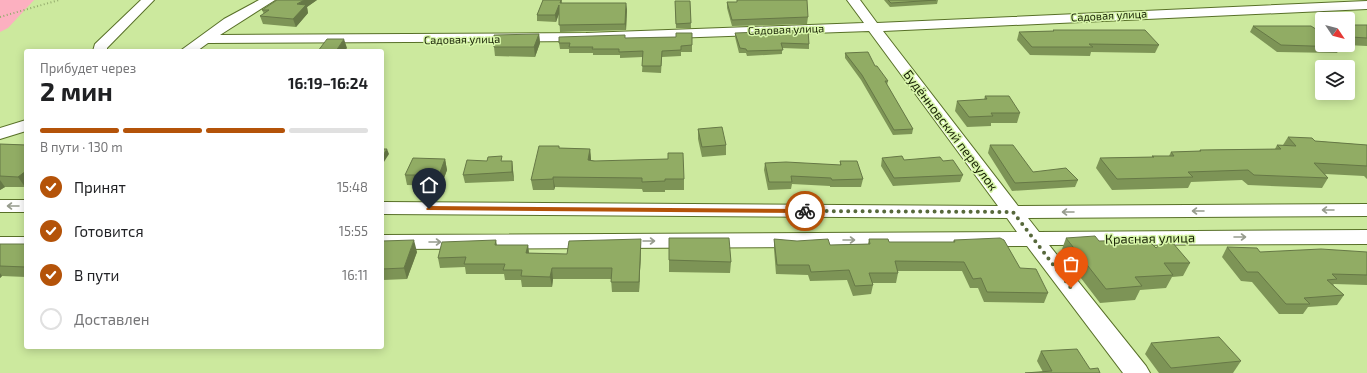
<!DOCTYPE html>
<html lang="ru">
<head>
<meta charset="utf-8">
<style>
	body { margin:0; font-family:"Exo 2",sans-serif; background:#f2f2f2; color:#202124; height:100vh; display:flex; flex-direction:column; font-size:15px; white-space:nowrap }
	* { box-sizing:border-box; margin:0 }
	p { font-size:13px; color:#757577 }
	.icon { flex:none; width:22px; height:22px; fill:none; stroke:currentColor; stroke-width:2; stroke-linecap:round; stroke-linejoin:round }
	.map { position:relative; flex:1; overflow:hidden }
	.side { position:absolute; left:24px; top:49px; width:360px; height:300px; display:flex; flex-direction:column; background:#fff; border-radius:4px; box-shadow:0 2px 10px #0003 }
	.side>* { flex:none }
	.needle { width:26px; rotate:125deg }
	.controls { position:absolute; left:1315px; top:12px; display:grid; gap:8px }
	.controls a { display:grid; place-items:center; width:40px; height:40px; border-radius:4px; background:#fff; box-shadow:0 2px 10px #0003; font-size:20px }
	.pin { position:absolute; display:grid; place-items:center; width:34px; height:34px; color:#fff; margin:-41px -17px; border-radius:50% 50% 50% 0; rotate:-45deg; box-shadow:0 0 4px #0007 }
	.pin .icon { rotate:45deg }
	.courier { position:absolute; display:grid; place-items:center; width:40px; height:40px; margin:-20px; border:3px solid #b45309; border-radius:50%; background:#fff; color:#222; box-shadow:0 1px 5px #0007 }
	.head em { font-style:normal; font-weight:700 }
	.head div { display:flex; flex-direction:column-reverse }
	.head { display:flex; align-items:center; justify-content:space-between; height:68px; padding:0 16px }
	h1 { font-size:26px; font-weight:700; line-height:30px }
	.bar { display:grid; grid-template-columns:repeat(4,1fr); gap:6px 4px; align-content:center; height:48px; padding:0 16px }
	.bar i { height:5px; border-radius:3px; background:#e0e0e0 }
	.bar .current { background:#b45309 }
	.bar p { grid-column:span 4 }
	ol { padding:0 16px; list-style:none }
	li { display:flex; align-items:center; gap:12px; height:44px }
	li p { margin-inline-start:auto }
	li .icon { padding:4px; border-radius:50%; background:#b45309; color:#fff; stroke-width:4 }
	li:last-child { color:#757577 }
	li i { width:22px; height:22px; border:2px solid #e0e0e0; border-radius:50% }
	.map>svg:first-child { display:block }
	.green { fill:#fcb0c0 }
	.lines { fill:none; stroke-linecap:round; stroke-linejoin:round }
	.street-casing { stroke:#587028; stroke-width:2 }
	.path { stroke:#94ab6e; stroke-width:2; stroke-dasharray:1 2.5; stroke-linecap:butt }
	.street { fill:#fff; fill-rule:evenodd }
	.wall { fill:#7d9456 }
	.shaded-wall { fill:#667846 }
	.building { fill:#91ac64; stroke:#667846 }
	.oneway { stroke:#979c8e }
	.route { fill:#b45309 }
	.done { stroke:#57683b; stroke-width:4; stroke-dasharray:0 7.2 }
	.labels { text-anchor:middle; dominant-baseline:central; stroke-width:3; stroke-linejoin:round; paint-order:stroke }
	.far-street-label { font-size:11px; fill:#182205; stroke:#d9f7ab }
	.street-label { font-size:13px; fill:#182205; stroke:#d9f7ab }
</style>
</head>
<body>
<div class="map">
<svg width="1367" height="373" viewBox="0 0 1367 373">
	<rect width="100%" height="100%" fill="#cce99e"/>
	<path class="green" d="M0 0H34L8 28 0 32Z"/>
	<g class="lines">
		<defs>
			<g id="street">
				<path d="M141 0H154L107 48V51H93L95 44Z"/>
				<path d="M259 0H275L220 35 586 33 864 23 847 0H860L877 23 1367 1V9L883 31 1018 206 1367 204V216L1028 218 1039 232 1367 230V244L1049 245 1146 366 1150 373H1123L1027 246 382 249V235L1017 232 1007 218 382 214V202L998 206 869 31 586 41 208 43 197 51H180L224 19Z"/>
				<path d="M26 120V131L0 139V128Z"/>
				<rect x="0" y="200" width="26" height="12"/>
				<rect x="0" y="237" width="26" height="14"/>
			</g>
		</defs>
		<use href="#street" class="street-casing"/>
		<path class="path" d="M0 17 59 0"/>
		<use href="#street" class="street"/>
	</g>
	<g class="wall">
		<path d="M317 0 307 7 308 13 296 27 263 24 260 16 264 14 262 10Z"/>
		<path d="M543 0H562V3L627 9 626 30 560 32 559 13 556 22 537 21V15Z"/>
		<path d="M737 0 808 17 807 24 732 26 727 8V2H737Z"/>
		<path d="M884 0H938L937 4 890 7Z"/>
		<path d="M675 1H690L691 28H676Z"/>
		<path d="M1351 25H1367V46L1346 45H1348V29Z"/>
		<path d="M1253 26 1341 47 1337 53 1277 52 1250 32Z"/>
		<path d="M1053 30 1159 45 1155 53 1091 52 1090 56 1030 55 1017 40 1019 32 1053 31Z"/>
		<path d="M692 33V52H681V56L662 57 661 73 642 72 643 57 620 58V55H593V53H569V49H560L559 43 625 38 676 37Z"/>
		<path d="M735 33 809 44V49L782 48V54L747 56 746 53H739L735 37Z"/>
		<path d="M539 34 540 43 535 57 495 56 494 47Z"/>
		<path d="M845 53 875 66 888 81 887 85 913 129 912 134 893 135 861 80 845 58Z"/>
		<path d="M985 96 1020 113 1017 123H991V126L967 127 955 111 957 101 984 100Z"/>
		<path d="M698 129 726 145V155L702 157 698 139Z"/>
		<path d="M1288 137 1315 141 1367 145V179L1364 176 1325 174 1328 178 1322 188 1248 185 1242 180 1191 182 1188 188 1112 190 1096 168 1100 158 1152 157V156H1169L1171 152 1199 151 1200 150 1275 149 1277 145H1283Z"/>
		<path d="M0 144 26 145V186L25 187H5L0 190Z"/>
		<path d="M990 145 1033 172 1078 180 1075 187 1012 191 988 153Z"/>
		<path d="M559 148 590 149 591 160 684 179V190H665V192H643L642 189 555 187 554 190H533L531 180Z"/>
		<path d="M882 158 904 160 943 161 963 175 960 182 893 186 881 166Z"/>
		<path d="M445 159 447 170 441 186 407 185 405 175Z"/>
		<path d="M503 161H512L513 170 514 181 465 183 463 175Z"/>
		<path d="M840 161 863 179 861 187H830V186L792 184 791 189 768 190 764 170 765 163 840 165Z"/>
		<path d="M669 238 731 262 730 273 669 272Z"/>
		<path d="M1066 238 1099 241 1145 243 1156 248 1190 263 1183 276 1172 277 1166 288 1140 290 1135 300 1100 303 1061 252Z"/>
		<path d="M774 239 830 245 868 244 869 239 889 242H953L954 240 1020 268 1048 293 1044 303 984 302 978 288H970L962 271H898V273L896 283H873V285L871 294 853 296 847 280 810 281 808 275 776 274 774 249Z"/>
		<path d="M496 240 497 245H528L529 253 567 254 641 249 639 292H612L611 279H553L552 287H522L521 280H505L504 274H466L465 267 440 268 438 258Z"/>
		<path d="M382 241 417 252 407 279 383 280 382 276Z"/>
		<path d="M0 244H26V277L2 276 0 278Z"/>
		<path d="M1227 247 1260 252H1367V285L1334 284 1333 285 1344 295 1337 305 1308 307 1303 314H1279L1252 282 1241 281 1222 257Z"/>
		<path d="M1151 343 1241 361 1233 373H1159L1145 354Z"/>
		<path d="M1041 351 1090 369 1043 372 1037 361Z"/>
	</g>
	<g class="shaded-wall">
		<path d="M304 0H317L307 7 308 13 296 27 293 19 297 4Z"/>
		<path d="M626 3 627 9 626 30 625 24Z"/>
		<path d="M559 5 560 11 556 22 555 15Z"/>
		<path d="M539 34 540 43 535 57 534 47Z"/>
		<path d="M344 39 347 48 345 51H336Z"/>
		<path d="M387 149 389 154 382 165V157Z"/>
		<path d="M590 149 591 159 589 170 588 160Z"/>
		<path d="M445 159 447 170 441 186 439 175Z"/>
		<path d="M512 161 513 170 514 181 512 172Z"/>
		<path d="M26 171V186L25 187 18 177Z"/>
		<path d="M553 177 555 187 554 190 553 179Z"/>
		<path d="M0 180 5 187 0 190Z"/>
		<path d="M641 239V249L639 292V282Z"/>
		<path d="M414 240 417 252 407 279 404 268Z"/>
		<path d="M528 245 529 255 526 253Z"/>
		<path d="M552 268 553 279 552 287 550 277Z"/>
		<path d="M0 273 2 276 0 278Z"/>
	</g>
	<g class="building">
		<path d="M277 0H304L297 4 306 5 293 19 260 16 269 10H262Z"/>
		<path d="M543 0H561L560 3H626L625 24 559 25V5L555 15H537Z"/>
		<path d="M737 0H807L808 17 732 20 727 2H737Z"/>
		<path d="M888 0H936L891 3Z"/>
		<path d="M675 1H690L691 23 676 24Z"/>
		<path d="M1351 25H1367V38L1351 37Z"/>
		<path d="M1253 26H1311L1322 33V45H1339L1341 47 1281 45Z"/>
		<path d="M808 30 809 44 781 43 783 50 747 51 746 49 740 48 735 33Z"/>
		<path d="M1053 30H1145L1159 45 1089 44 1093 47H1032L1019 32 1054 31Z"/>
		<path d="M676 33H692V45L681 46V50L662 51 661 66H642L643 51 619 52V49H592L593 47H569L570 43H559V37L625 35V38L676 37Z"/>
		<path d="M539 34 534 47H494V35Z"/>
		<path d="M327 39H344L336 51H318Z"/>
		<path d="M868 52 875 66H877L888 81H885L913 129 894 130 862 75 845 53Z"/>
		<path d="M985 96H1009L1020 113H991L993 116 969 117 957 101 987 99Z"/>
		<path d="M722 127 726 145 702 147 698 129Z"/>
		<path d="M1288 137 1312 138 1315 141 1367 145V166L1314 163 1328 178 1254 175 1248 170 1188 172 1193 177 1117 179 1100 158 1154 157 1152 156H1174L1171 152 1201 151 1200 150 1281 149 1277 145 1296 146Z"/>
		<path d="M0 144 26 145V171L18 177 0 176Z"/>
		<path d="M990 145H1013L1033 172 1066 168 1078 180 1015 183Z"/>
		<path d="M539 146H559V148L590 149 588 160 594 161 668 159V153H683L684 179H665V181L642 182V178L553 177V179L531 180Z"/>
		<path d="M382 149H387L382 157Z"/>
		<path d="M502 156 501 161H512V172L463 175 467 160 487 161 488 157Z"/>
		<path d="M902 156 904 160 940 157 943 161 953 160 963 175 894 178 882 158Z"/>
		<path d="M413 158 445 159 439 175H405Z"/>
		<path d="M840 161H857L863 179 832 180 831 178 791 176 792 182H769L765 163 786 162 841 165Z"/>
		<path d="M1095 236 1099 241 1144 240 1145 243 1150 242 1156 248 1163 242H1172L1190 263H1164L1173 275 1135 277 1142 286 1106 289 1066 238Z"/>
		<path d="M669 238H729L731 262 669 260Z"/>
		<path d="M1000 238 1004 240 1020 268 1036 269 1048 293 987 292 981 278 973 279 964 262 895 261 898 273H869L873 285 855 286 849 270 811 272 809 265H777L774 239 797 241 828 239 830 245 870 244 869 239H888L889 242H955L954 240Z"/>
		<path d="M641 239 639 282H611L612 268H552L550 277 521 276 522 270H503L505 264H464L466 257 438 258 442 242 496 240 495 245H528L526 253 567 254 569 241Z"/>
		<path d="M414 240 404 268 382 269V263L383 260H382V241Z"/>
		<path d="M0 244H26V267L0 266Z"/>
		<path d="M1227 247 1257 248 1260 252 1321 249 1367 252V275L1332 274 1337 279 1327 280 1344 295 1304 298 1310 304H1286L1258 272H1247Z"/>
		<path d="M1219 337 1241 361 1171 368 1151 343Z"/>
		<path d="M1077 349 1090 369 1098 368 1100 373H1025L1052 371 1041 351Z"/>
	</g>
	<defs><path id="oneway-shaft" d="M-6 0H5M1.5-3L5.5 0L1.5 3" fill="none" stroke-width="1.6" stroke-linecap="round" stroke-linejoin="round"/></defs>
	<g class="oneway">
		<use href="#oneway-shaft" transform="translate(13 206) rotate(-180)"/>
		<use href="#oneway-shaft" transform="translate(1328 210) rotate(180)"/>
		<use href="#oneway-shaft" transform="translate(1198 211) rotate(180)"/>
		<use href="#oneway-shaft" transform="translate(1068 212) rotate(180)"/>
		<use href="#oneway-shaft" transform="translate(1240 237)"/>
		<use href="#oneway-shaft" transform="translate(849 240)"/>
		<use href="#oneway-shaft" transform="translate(649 241)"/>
		<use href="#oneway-shaft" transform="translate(435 242)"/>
	</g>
	<path class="route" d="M429 206 805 209 809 211 805 213 427 210 426 209Z"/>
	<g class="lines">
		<path class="done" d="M805 211 1013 212 1071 288"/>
	</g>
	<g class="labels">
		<g class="far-street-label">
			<text transform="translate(1109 15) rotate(-3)">Садовая улица</text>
			<text transform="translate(786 29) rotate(-2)">Садовая улица</text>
			<text transform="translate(462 39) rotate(-1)">Садовая улица</text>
		</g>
		<g class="street-label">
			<text transform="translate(951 130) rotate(53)">Будённовский переулок</text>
			<text transform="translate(1150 238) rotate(-1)">Красная улица</text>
		</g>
	</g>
</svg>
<div class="controls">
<a><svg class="needle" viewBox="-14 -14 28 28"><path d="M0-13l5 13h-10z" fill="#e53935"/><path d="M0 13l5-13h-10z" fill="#757577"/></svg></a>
<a><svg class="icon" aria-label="layers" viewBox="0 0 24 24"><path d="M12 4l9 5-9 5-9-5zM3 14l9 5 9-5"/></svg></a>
</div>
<div class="pin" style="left:1071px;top:288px;background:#ea580c"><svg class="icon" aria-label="bag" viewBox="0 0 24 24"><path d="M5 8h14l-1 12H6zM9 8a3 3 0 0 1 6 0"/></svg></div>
<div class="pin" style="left:429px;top:209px;background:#1f2937"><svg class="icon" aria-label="home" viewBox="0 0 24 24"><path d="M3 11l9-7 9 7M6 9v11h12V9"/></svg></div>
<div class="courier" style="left:805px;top:211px"><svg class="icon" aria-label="bike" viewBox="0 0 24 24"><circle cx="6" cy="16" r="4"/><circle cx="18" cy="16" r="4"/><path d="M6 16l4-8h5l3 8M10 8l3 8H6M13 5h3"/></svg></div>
<section class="side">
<div class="head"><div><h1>2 мин</h1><p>Прибудет через</p></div><em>16:19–16:24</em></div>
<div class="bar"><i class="current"></i><i class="current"></i><i class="current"></i><i></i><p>В пути · 130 m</p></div>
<ol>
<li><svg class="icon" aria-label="check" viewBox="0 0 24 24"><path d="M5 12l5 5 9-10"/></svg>Принят<p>15:48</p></li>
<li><svg class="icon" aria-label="check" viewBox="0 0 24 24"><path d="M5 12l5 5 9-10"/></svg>Готовится<p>15:55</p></li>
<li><svg class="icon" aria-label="check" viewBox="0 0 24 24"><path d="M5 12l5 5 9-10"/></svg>В пути<p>16:11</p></li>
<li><i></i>Доставлен</li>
</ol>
</section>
</div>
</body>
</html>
